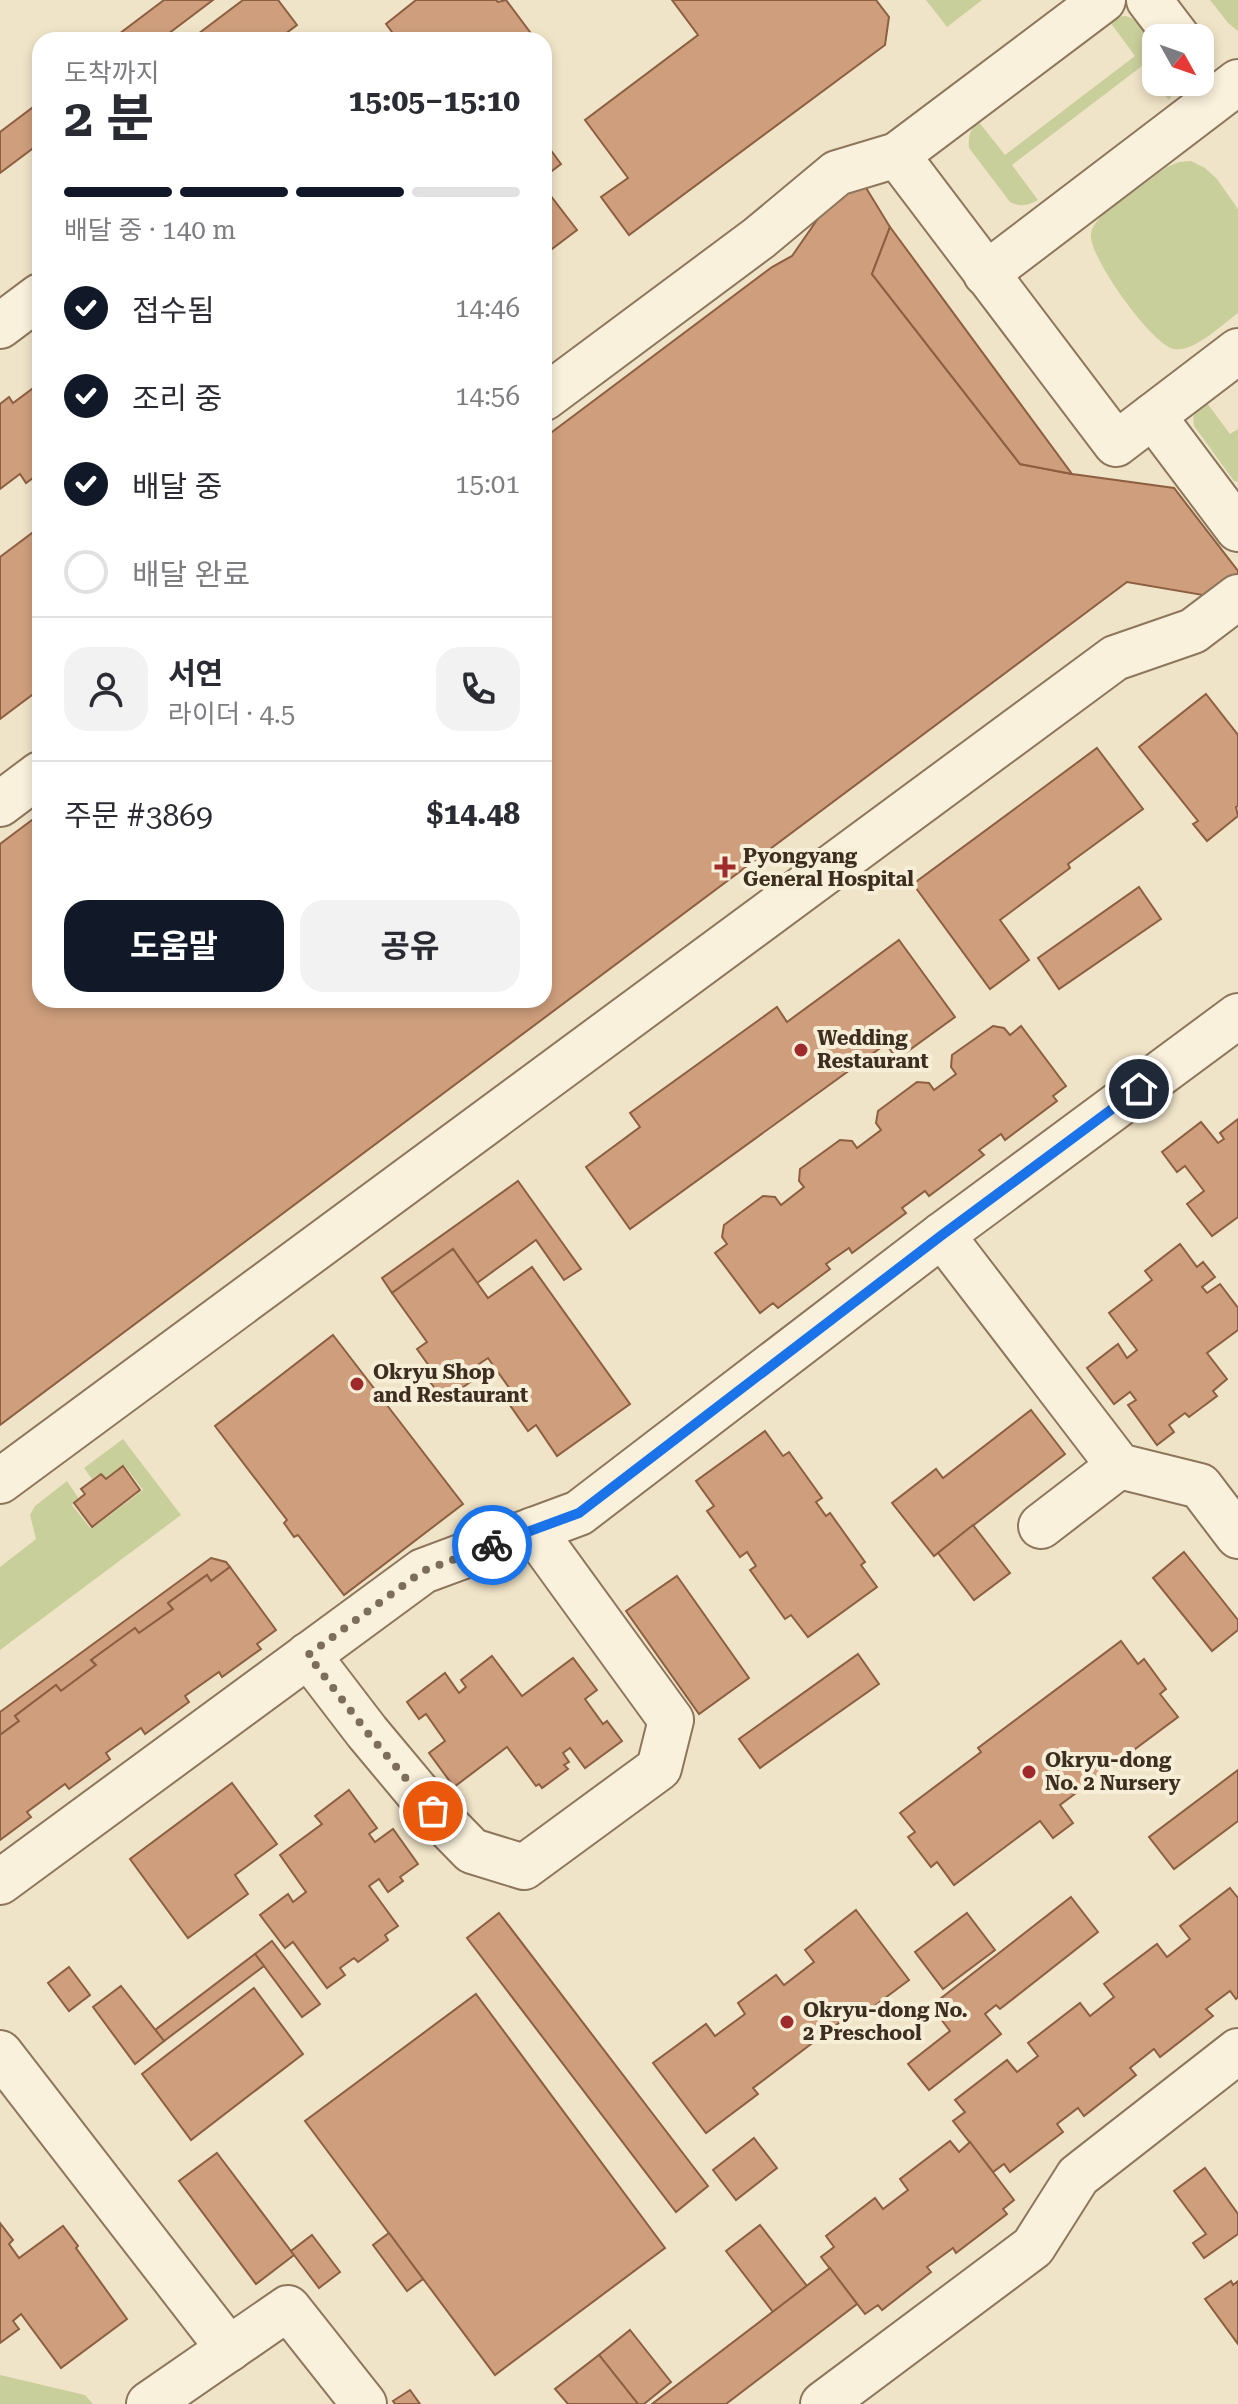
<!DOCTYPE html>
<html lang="ko">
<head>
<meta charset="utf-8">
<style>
	body { margin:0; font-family:"Roboto Serif","Noto Sans KR",serif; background:#f2f2f3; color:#2b2b33; height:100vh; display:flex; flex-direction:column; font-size:30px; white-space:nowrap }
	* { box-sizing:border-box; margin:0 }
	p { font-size:26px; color:#7c7c81 }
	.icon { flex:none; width:44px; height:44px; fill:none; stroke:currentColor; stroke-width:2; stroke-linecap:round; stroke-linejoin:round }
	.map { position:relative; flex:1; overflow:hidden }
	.details { position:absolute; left:32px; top:32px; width:520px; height:976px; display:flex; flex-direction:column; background:#fff; border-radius:24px; box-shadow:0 4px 12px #0003 }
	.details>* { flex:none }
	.needle { width:52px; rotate:130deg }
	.tools { position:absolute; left:1142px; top:24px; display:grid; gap:16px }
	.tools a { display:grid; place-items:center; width:72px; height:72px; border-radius:16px; background:#fff; box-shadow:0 4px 12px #0003; font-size:40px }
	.pin { position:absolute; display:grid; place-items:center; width:68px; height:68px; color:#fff; margin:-34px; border:4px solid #fff; border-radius:50%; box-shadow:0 2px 8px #0007 }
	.courier { position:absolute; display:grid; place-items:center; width:80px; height:80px; margin:-40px; border:6px solid #1a73e8; border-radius:50%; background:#fff; color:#222; box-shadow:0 2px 10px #0007 }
	.overview em { font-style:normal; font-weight:700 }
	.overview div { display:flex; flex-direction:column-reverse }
	.overview { display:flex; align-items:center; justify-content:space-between; height:136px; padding:0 32px }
	h1 { font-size:52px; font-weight:700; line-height:60px }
	.bar { display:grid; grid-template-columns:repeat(4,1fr); gap:12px 8px; align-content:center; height:96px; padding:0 32px }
	.bar i { height:10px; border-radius:6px; background:#e1e1e2 }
	.bar .current { background:#111827 }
	.bar p { grid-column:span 4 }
	.line { display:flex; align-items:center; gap:20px; padding:0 32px; border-top:2px solid #e1e1e2 }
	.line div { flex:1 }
	.round { display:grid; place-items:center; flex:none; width:84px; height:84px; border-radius:24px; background:#f2f2f3 }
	ol { padding:0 32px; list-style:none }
	li { display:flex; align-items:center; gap:24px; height:88px }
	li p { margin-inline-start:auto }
	li .icon { padding:8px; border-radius:50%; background:#111827; color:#fff; stroke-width:4 }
	li:last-child { color:#7c7c81 }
	li i { width:44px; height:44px; border:4px solid #e1e1e2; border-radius:50% }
	.action { display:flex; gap:16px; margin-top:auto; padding:16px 32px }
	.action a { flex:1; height:92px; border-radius:24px; background:#111827; color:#fff; font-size:32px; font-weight:700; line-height:92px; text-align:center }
	.action a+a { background:#f2f2f3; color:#2b2b33 }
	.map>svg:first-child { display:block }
	.green { fill:#c9cf9b }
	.building { fill:#cf9f7d; stroke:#8d5f41; stroke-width:2 }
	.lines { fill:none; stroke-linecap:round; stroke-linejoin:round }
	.minor-casing { stroke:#8d765c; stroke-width:48 }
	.minor { stroke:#faf1dc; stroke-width:44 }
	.done { stroke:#7c6e5b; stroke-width:8; stroke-dasharray:0 14.4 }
	.route { stroke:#1a73e8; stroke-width:10 }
	.poi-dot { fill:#9e2a2b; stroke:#f7eed8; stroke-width:3 }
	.labels { text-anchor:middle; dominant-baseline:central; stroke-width:8; stroke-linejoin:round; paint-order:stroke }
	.poi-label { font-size:20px; font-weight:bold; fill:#3d2e20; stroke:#f7eed8; text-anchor:start }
</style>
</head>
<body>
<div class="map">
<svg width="1238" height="2404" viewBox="0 0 1238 2404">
	<rect width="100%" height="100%" fill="#f0e4c8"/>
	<g class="green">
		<path d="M926 0H982L947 27Z"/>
		<path d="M1210 0H1238V31L1228 23Z"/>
		<path d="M1126 16C1158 27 1156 54 1156 82H1180L1169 100 1142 66 1012 165 1038 200C1027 206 1021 207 1010 202L969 148C968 136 970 130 978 121L1005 155 1135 56 1110 22 1116 17Z"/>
		<path d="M1191 161 1205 168 1217 179 1238 209V313C1223 324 1193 353 1174 349 1152 345 1089 257 1091 235 1091 227 1098 220 1103 214L1167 167 1179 162Z"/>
		<path d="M1204 399 1230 434 1238 429V482L1234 481 1194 426 1193 417Z"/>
		<path d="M123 1439 181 1515 0 1650V1567L36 1539 30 1515 35 1506 67 1481 79 1499 72 1505 91 1529 143 1490 124 1465 106 1478 101 1473 92 1479 84 1468Z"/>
		<path d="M0 2375 85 2395 93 2404H0Z"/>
	</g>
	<g class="building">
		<path d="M164 0H213L160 40H111Z"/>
		<path d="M243 0H278L297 25 277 40H190Z"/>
		<path d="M416 0H496L498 2 506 0 533 36 528 40H410L406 34 398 40 386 24Z"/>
		<path d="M672 0H876L889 17 885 45 629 235 601 197 628 178 585 120 698 35Z"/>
		<path d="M36 105 40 110V143L0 173V132Z"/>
		<path d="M544 141 561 164 544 177Z"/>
		<path d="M846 178H860L890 227 872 274 1020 464 1072 474 1174 488 1238 571V581L1226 599 1127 582 0 1425V844L40 814V1000H544V462L548 459 544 455V438L772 267 792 256Z"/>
		<path d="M547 191 577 230 544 255V193Z"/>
		<path d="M890 227 1072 474 1020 464 872 274Z"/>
		<path d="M40 383V473L26 483 20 474 0 489V404L9 397 13 403Z"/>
		<path d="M40 527V689L0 719V557Z"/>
		<path d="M1206 694 1238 735V806L1236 807 1238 816 1207 841 1193 824 1198 821 1139 747Z"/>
		<path d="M1097 748 1143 809 1068 864 1070 868 1000 920 1029 960 990 989 913 884Z"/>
		<path d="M1139 887 1161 919 1059 989 1038 958Z"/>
		<path d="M899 940 955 1017 897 1059 886 1044 630 1229 586 1167 640 1127 630 1113 777 1007 787 1022Z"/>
		<path d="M993 1026 1004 1028 1010 1035 1021 1026 1066 1086 1053 1096 1057 1101 1005 1140 1001 1134 979 1150 984 1155 929 1196 925 1191 902 1208 906 1213 852 1253 849 1248 826 1264 830 1269 778 1308 773 1303 760 1313 715 1253 727 1244 722 1237 724 1225 763 1196 775 1197 781 1205 804 1187 799 1181 800 1169 840 1140 852 1141 857 1148 881 1130 876 1123 878 1111 917 1082 929 1083 934 1090 956 1074 951 1067 952 1055Z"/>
		<path d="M1238 1119V1217L1212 1236 1187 1204 1204 1191 1185 1166 1177 1172 1162 1152 1201 1122 1218 1143 1224 1139 1220 1133Z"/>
		<path d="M518 1181 581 1269 564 1280 536 1240 477 1283 453 1249 392 1293 382 1278Z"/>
		<path d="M1180 1244 1197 1267 1203 1262 1215 1277 1202 1287 1207 1293 1220 1284 1238 1308V1330L1207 1353 1227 1379 1213 1391 1217 1396 1189 1417 1185 1413 1169 1425 1174 1432 1157 1445 1128 1405 1136 1400 1130 1392 1114 1404 1087 1368 1118 1344 1127 1358 1137 1350 1109 1313 1152 1280 1145 1271Z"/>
		<path d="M453 1249 488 1298 532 1267 630 1404 557 1456 536 1425 528 1431 507 1401 515 1396 488 1358 479 1364 484 1372 444 1401 430 1382 437 1377 417 1349 427 1342 392 1293Z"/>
		<path d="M333 1335 463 1504 344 1595 298 1535 294 1537 284 1523 287 1520 215 1426Z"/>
		<path d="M1031 1410 1065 1454 934 1556 892 1503 936 1469 943 1478Z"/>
		<path d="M765 1431 783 1456 789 1452 822 1498 816 1502 826 1516 830 1513 865 1562 861 1565 877 1587 808 1637 791 1615 785 1619 750 1570 756 1566 747 1552 740 1557 707 1511 714 1506 696 1481Z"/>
		<path d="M123 1466 140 1490 92 1527 74 1503 85 1494 81 1489 101 1474 106 1479Z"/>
		<path d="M973 1525 1010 1573 974 1600 938 1553Z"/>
		<path d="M1184 1552 1238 1620V1630L1212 1651 1153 1578Z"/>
		<path d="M211 1558 226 1562 230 1567 211 1581 207 1575 168 1603 173 1609 139 1633 135 1628 91 1660 96 1665 61 1691 56 1685 15 1716 19 1721 0 1735V1712Z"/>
		<path d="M230 1567 276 1630 257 1644 261 1649 222 1677 219 1672 185 1696 189 1702 145 1734 141 1728 106 1753 110 1759 69 1789 65 1784 27 1812 31 1817 0 1840V1735L19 1721 15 1716 56 1685 61 1691 96 1665 91 1660 135 1628 139 1633 173 1609 168 1603 207 1575 211 1581Z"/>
		<path d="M677 1576 749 1678 699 1714 626 1611Z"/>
		<path d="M1121 1641 1138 1664 1144 1659 1166 1689 1160 1694 1178 1717 1060 1805 1073 1823 1053 1838 1040 1821 954 1885 937 1862 931 1867 908 1837 915 1832 900 1813 981 1752 978 1748Z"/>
		<path d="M858 1654 879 1684 760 1768 739 1739Z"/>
		<path d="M492 1656 522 1696 573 1658 597 1690 585 1699 603 1724 607 1721 622 1741 585 1768 570 1748 563 1753 569 1762 564 1765 568 1769 542 1788 539 1784 536 1786 507 1747 454 1787 429 1753 445 1741 426 1714 419 1719 407 1702 445 1673 459 1693 466 1687 461 1680Z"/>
		<path d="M1238 1770V1821L1174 1869 1149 1837Z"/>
		<path d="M232 1783 277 1844 235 1875 248 1894 188 1938 130 1859Z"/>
		<path d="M349 1790 377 1828 369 1834 375 1842 393 1829 418 1864 400 1877 403 1881 388 1892 379 1879 369 1886 398 1926 385 1935 388 1940 358 1962 354 1958 340 1968 345 1975 327 1988 293 1942 285 1948 260 1915 288 1894 293 1902 306 1892 280 1855 322 1824 315 1816Z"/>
		<path d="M1230 1888 1238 1898V1997L1236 1999 1230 1991 1206 2009 1213 2016 1160 2057 1154 2049 1130 2068 1136 2075 1084 2116 1078 2108 1057 2124 1063 2132 1010 2172 1004 2164 993 2172 953 2121 965 2112 955 2100 1007 2060 1017 2072 1038 2056 1028 2043 1080 2003 1090 2016 1114 1997 1104 1984 1157 1944 1167 1957 1190 1939 1180 1926Z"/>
		<path d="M1071 1897 1098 1932 1000 2009 996 2005 985 2014 1001 2034 929 2090 908 2064 950 2031 931 2006Z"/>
		<path d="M856 1910 909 1980 857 2019 852 2013 753 2088 758 2094 706 2133 653 2063 706 2024 715 2036 745 2014 738 2003 776 1975 784 1985 814 1962 805 1950Z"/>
		<path d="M499 1913 708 2186 676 2212 467 1938Z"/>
		<path d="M967 1913 995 1950 943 1989 915 1952Z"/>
		<path d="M272 1941 320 2004 302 2017 255 1954Z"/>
		<path d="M255 1954 264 1966 164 2041 155 2030Z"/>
		<path d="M69 1967 90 1995 69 2011 48 1983Z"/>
		<path d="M121 1986 164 2041 135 2064 93 2007Z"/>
		<path d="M254 1988 303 2054 191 2140 142 2074Z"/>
		<path d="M476 1994 665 2248 495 2375 305 2121Z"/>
		<path d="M754 2138 777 2168 736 2200 713 2170Z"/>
		<path d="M950 2141 959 2152 970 2142 1014 2200 1003 2209 1007 2214 956 2253 953 2248 927 2267 931 2272 882 2310 878 2305 865 2314 821 2257 834 2247 826 2236 875 2198 883 2209 908 2190 900 2179Z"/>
		<path d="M217 2153 294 2255 256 2284 179 2181Z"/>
		<path d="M1205 2168 1238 2214V2234L1204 2258 1193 2243 1206 2234 1174 2191Z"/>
		<path d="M0 2223 13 2240 9 2244 19 2258 63 2226 78 2246 76 2248 127 2319 61 2368 21 2314 13 2321 19 2329 0 2343Z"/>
		<path d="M760 2225 807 2286 773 2312 726 2251Z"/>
		<path d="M389 2233 423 2279 407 2291 373 2245Z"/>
		<path d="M312 2235 340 2272 319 2288 291 2251Z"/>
		<path d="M830 2268 857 2304 726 2404H652Z"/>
		<path d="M1231 2281 1233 2285 1238 2281V2344L1205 2299Z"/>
		<path d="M630 2330 671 2382 644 2404H638L599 2355Z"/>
		<path d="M599 2355 638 2404H568L555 2389Z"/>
		<path d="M410 2390 420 2404H395L393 2401Z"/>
	</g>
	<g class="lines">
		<defs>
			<g id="minor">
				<path d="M1149 0 1178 38"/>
				<path d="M897 155 1116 444 1238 351"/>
				<path d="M986 274 1238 82"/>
				<path d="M0 326 40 296"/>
				<path d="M544 398 759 238 837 173 897 155 1103 0"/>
				<path d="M1153 416 1238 529"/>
				<path d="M0 804 40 774"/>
				<path d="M942 1235 1119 1466 1200 1486 1238 1536"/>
				<path d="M0 1481 1115 658 1193 631 1238 597"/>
				<path d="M1041 1526 1119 1466"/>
				<path d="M308 1655 367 1732 433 1811 472 1851 524 1867 659 1768 671 1720 533 1530"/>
				<path d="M0 1882 423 1571 579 1513 942 1235 1238 1016"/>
				<path d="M0 2053 229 2349"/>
				<path d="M149 2404 288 2308 364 2404"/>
				<path d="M823 2404 1033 2247 1078 2176 1238 2051"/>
			</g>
		</defs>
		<use href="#minor" class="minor-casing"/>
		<use href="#minor" class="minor"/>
	</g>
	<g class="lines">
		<path class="done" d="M433 1811 367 1732 308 1655 423 1571 492 1545"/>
		<path class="route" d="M492 1545 579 1513 942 1235 1139 1089"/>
	</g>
	<g class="poi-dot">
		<path d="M721 855h8v8h8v8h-8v8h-8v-8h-8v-8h8z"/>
		<circle cx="801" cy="1050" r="8"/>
		<circle cx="357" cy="1384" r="8"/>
		<circle cx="1029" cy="1772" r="8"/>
		<circle cx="787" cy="2022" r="8"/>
	</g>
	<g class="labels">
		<g class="poi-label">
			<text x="743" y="856">Pyongyang<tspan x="743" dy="23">General Hospital</tspan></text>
			<text x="817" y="1038">Wedding<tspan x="817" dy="23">Restaurant</tspan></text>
			<text x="373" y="1372">Okryu Shop<tspan x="373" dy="23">and Restaurant</tspan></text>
			<text x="1045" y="1760">Okryu-dong<tspan x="1045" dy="23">No. 2 Nursery</tspan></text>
			<text x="803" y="2010">Okryu-dong No.<tspan x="803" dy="23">2 Preschool</tspan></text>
		</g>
	</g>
</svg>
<div class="tools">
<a><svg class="needle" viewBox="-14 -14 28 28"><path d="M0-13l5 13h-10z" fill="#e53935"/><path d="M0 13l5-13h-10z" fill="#7c7c81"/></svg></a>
</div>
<div class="pin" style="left:433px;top:1811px;background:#ea580c"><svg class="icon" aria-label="bag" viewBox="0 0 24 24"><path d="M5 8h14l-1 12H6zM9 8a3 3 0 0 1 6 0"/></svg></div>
<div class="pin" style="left:1139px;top:1089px;background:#1f2937"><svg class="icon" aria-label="home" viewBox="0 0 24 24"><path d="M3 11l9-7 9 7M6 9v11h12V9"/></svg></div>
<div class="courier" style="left:492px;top:1545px"><svg class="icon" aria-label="bike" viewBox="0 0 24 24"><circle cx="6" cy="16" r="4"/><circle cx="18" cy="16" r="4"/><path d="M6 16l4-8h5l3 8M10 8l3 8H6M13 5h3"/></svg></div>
<section class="details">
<div class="overview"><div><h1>2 분</h1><p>도착까지</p></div><em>15:05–15:10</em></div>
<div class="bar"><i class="current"></i><i class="current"></i><i class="current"></i><i></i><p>배달 중 · 140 m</p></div>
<ol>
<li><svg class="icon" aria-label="check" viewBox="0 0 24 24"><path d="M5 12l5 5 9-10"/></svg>접수됨<p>14:46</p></li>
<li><svg class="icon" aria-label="check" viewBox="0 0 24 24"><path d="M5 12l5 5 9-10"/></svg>조리 중<p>14:56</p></li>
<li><svg class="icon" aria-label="check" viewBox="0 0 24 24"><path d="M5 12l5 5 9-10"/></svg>배달 중<p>15:01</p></li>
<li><i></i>배달 완료</li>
</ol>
<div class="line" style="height:144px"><a class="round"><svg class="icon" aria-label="person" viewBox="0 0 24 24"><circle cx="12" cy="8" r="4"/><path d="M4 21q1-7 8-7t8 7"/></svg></a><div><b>서연</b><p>라이더 · 4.5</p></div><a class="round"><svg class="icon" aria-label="phone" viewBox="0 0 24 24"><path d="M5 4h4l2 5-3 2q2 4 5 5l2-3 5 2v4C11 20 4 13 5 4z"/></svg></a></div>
<div class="line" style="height:104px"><div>주문 #3869</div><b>$14.48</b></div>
<div class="action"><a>도움말</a><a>공유</a></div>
</section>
</div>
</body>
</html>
